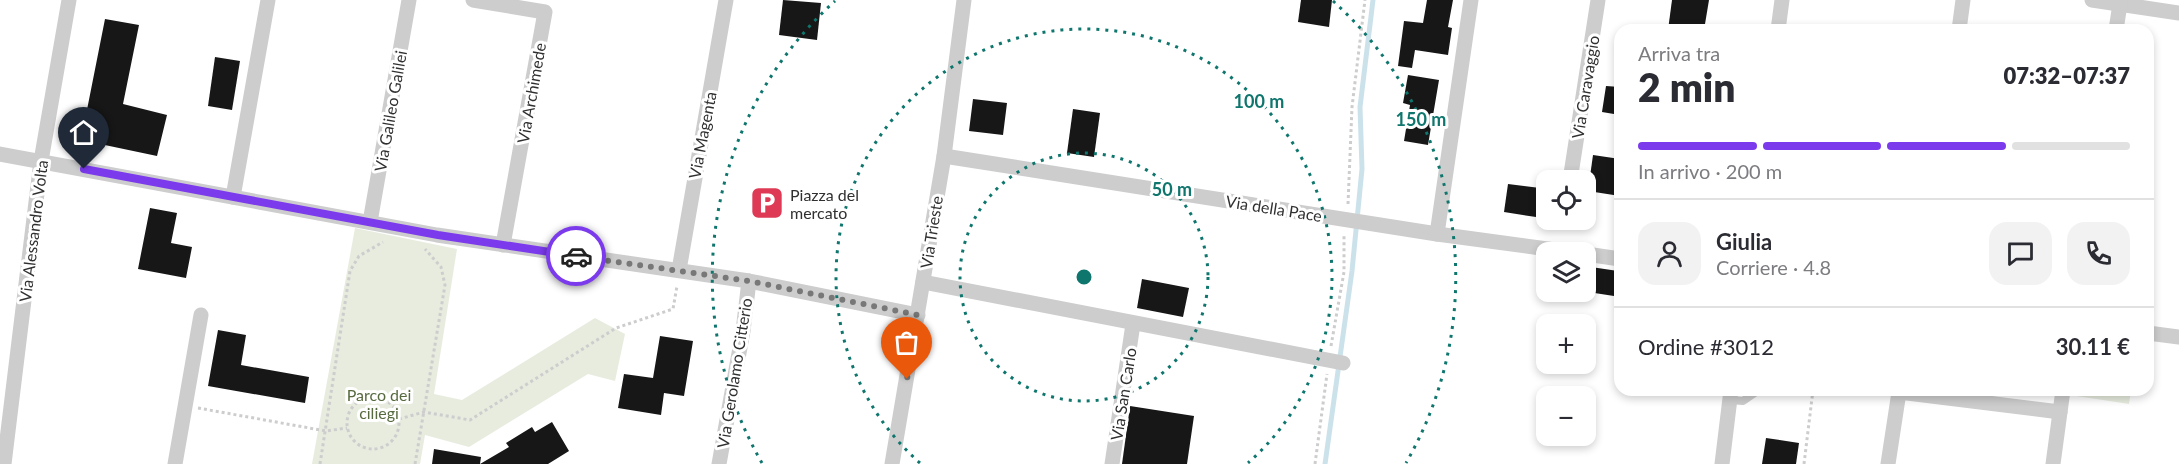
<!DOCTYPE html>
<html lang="it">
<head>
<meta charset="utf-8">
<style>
	body { margin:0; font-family:Lato,sans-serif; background:#f2f2f3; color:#2b2b33; height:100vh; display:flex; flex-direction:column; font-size:22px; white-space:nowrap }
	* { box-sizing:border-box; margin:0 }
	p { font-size:20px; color:#7c7c81 }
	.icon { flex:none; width:33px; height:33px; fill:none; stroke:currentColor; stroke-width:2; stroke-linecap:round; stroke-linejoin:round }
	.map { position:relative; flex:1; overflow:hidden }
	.panel { position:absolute; left:1614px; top:24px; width:540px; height:372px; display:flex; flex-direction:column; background:#fff; border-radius:18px; box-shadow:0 3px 9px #0003 }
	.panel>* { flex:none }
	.tools { position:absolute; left:1536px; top:170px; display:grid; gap:12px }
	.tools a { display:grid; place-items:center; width:60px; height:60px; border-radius:12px; background:#fff; box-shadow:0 3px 9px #0003; font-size:30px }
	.pin { position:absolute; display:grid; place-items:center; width:51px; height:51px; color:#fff; margin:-62px -26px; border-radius:50% 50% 50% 0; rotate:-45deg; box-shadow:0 0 6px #0007 }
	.pin .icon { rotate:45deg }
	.courier { position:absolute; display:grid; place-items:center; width:60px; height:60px; margin:-30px; border:4px solid #7c3aed; border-radius:50%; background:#fff; color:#222; box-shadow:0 2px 8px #0007 }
	.summary em { font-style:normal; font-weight:800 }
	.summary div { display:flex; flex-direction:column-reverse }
	.summary { display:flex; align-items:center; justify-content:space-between; height:102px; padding:0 24px }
	h1 { font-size:39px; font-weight:800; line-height:45px }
	.bar { display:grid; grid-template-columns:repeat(4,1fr); gap:9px 6px; align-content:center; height:72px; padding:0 24px }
	.bar i { height:8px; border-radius:4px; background:#e1e1e2 }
	.bar .current { background:#7c3aed }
	.bar p { grid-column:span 4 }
	.line { display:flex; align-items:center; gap:15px; padding:0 24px; border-top:2px solid #e1e1e2 }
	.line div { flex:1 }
	.round { display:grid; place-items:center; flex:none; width:63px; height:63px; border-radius:18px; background:#f2f2f3 }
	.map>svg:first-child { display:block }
	.green { fill:#e7ecdf }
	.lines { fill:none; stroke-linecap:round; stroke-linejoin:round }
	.stream { stroke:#cce2eb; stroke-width:5 }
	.building { fill:#171717 }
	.path { stroke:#cdcdcd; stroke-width:3; stroke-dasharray:3 3; stroke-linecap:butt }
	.service { stroke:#cdcdcd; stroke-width:8 }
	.minor { stroke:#cdcdcd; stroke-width:15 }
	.done { stroke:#787878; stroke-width:6; stroke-dasharray:0 10.8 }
	.route { stroke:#7c3aed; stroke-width:8 }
	.ring { fill:none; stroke:#0f766e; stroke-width:3; stroke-dasharray:3 6 }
	.labels { text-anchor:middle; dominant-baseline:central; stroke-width:6; stroke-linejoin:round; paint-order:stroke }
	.street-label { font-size:16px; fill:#303030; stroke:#fff }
	.poi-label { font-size:16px; fill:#303030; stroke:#fff; text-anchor:start }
	.park-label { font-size:16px; fill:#576a3f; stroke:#fff }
	.centre { fill:#0f766e; stroke:#fff; stroke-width:3 }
	.ring-label { font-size:18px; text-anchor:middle; font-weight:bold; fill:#0f766e; stroke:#fff; stroke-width:6; stroke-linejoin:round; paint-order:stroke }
</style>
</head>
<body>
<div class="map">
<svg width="2179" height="464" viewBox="0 0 2179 464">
	<rect width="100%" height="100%" fill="#fff"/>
	<g class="green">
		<path d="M355 228 457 249 434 394 462 400 595 318 625 334 615 381 588 374 469 447 425 435 420 464H312Z"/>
		<path d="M2071 390H2131L2129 404 2070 395Z"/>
	</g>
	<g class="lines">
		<path class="stream" d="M1325 464 1352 271 1362 169 1360 107 1373 0"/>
	</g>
	<g class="building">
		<path d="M783 0 821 3 817 40 779 35Z"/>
		<path d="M1301 0H1332L1329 27 1298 22Z"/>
		<path d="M1427 0H1453L1448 27 1452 28 1448 55 1415 50 1412 68 1398 66 1404 21 1423 23Z"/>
		<path d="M1672 0H1709L1704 30H1668Z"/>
		<path d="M105 19 139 25 123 104 167 115 157 156 81 140Z"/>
		<path d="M215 57 240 61 232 110 208 106Z"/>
		<path d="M1408 75 1439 80 1428 145 1404 141 1410 105 1403 103Z"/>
		<path d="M1606 86 1620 87V115L1602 112Z"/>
		<path d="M973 99 1007 103 1003 135 969 131Z"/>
		<path d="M1073 109 1100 113 1094 157 1067 153Z"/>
		<path d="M1593 155 1620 159V196L1588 191Z"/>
		<path d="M1508 184 1540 188 1536 217 1504 212Z"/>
		<path d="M150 208 177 213 171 243 192 247 186 278 138 269Z"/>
		<path d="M1591 267 1618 271 1614 296 1588 292Z"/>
		<path d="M1142 279 1189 288 1183 317 1137 308Z"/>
		<path d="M218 330 246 335 241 365 309 377 305 403 208 386Z"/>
		<path d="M660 336 693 341 684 396 664 393 661 415 618 408 624 374 653 378Z"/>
		<path d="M1130 406 1194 416 1187 464H1122Z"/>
		<path d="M552 422 569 451 548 464H432L434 449 481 457 480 464 509 447 506 443 532 427 535 432Z"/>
		<path d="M1766 438 1799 443 1796 464H1762Z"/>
	</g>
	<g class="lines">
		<g class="path">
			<path d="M1348 204 1352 107 1365 0"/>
			<path d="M1331 346 1344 272V234"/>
			<circle cx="373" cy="423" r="26"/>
			<path d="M198 408 326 431 347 428"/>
			<path d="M399 419 424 412 470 420 616 328 673 309 677 286"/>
			<path d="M320 464 350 271 359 256 383 242"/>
			<path d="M415 464 445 285 441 267 425 249"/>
			<path d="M1315 464 1327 374"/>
			<path d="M1804 464 1813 390"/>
		</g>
		<path class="service" d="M1730 400 1743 401 1759 390"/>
		<g class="minor">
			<path d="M473 0 545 12 503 245"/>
			<path d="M2092 0 2179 13"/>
			<path d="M1778 30 1782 0"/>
			<path d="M1959 30 1963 0"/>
			<path d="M2116 30 2120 4"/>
			<path d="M0 154 437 235 749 281 918 315"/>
			<path d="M944 156 1437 234 1570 252"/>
			<path d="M1571 174 1598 0"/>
			<path d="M233 197 268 0"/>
			<path d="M370 222 409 0"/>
			<path d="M1437 234 1471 0"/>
			<path d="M1586 254 1620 259"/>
			<path d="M679 270 726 0"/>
			<path d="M923 282 1343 363"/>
			<path d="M2148 333 2179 337"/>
			<path d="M4 464 41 161 69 0"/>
			<path d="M175 464 201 315"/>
			<path d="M719 464 743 331 749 281"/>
			<path d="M892 464 944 156 964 0"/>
			<path d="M1112 464 1133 324"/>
			<path d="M1722 464 1731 390"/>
			<path d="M1888 464 1899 392 2060 412"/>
			<path d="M2053 464 2063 390"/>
		</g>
	</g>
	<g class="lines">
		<path class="done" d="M576 256 749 281 918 315 907 379"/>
		<path class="route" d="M84 169 438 235 576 256"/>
	</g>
	<g class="ring">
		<circle cx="1084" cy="277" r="124"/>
		<path d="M920 463A248 248 0 1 1 1248 463"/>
		<path d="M762 463A372 372 0 0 1 835 1M1333 1A372 372 0 0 1 1406 463"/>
	</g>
	<defs>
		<symbol id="parking-square" viewBox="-11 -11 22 22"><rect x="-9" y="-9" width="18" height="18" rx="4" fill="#de3a55" stroke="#fff"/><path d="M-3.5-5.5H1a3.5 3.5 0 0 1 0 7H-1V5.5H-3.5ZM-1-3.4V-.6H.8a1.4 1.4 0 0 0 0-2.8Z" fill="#fff"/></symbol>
	</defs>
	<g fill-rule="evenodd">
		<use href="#parking-square" x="748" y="184" width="38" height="38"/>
	</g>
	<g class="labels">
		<g class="street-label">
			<text transform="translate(1585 87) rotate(-81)">Via Caravaggio</text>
			<text transform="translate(531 93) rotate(-80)">Via Archimede</text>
			<text transform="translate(390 111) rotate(-80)">Via Galileo Galilei</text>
			<text transform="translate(702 135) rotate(-79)">Via Magenta</text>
			<text transform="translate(1274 208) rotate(9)">Via della Pace</text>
			<text transform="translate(33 231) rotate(-83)">Via Alessandro Volta</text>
			<text transform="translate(931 232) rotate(-81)">Via Trieste</text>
			<text transform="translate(734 373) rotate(-81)">Via Gerolamo Citterio</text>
			<text transform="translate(1123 394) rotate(-81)">Via San Carlo</text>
		</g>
		<g class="poi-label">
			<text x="790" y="194">Piazza del<tspan x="790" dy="18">mercato</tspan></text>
		</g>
		<g class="park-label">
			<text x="379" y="394">Parco dei<tspan x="379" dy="18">ciliegi</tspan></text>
		</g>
	</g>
	<circle cx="1084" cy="277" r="9" class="centre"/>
	<g class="ring-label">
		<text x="1259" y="108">100 m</text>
		<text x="1421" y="126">150 m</text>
		<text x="1172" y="196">50 m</text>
	</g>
</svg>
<div class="tools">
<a><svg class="icon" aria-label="locate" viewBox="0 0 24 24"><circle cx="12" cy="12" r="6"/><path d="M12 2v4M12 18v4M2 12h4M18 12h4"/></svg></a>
<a><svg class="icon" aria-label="layers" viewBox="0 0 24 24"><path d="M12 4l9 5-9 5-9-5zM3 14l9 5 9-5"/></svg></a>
<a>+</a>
<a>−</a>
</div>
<div class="pin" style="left:907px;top:379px;background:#ea580c"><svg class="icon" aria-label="bag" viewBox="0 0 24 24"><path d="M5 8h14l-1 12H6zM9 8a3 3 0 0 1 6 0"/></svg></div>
<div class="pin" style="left:84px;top:169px;background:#1f2937"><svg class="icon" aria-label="home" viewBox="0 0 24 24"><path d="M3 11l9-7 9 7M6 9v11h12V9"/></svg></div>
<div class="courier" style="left:576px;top:256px"><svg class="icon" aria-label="car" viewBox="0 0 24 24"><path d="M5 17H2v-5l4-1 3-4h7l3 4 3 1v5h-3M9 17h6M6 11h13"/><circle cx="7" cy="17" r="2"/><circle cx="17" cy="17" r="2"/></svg></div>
<section class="panel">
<div class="summary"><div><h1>2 min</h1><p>Arriva tra</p></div><em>07:32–07:37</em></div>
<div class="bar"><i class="current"></i><i class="current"></i><i class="current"></i><i></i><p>In arrivo · 200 m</p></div>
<div class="line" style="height:108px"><a class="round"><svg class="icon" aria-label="person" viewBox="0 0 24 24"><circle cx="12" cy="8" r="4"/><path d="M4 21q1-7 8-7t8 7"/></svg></a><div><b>Giulia</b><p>Corriere · 4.8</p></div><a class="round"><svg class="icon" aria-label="chat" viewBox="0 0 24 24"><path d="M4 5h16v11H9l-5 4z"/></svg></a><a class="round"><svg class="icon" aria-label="phone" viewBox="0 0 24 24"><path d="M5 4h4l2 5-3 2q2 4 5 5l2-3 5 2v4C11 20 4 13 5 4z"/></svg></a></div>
<div class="line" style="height:78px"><div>Ordine #3012</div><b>30.11 €</b></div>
</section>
</div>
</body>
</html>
